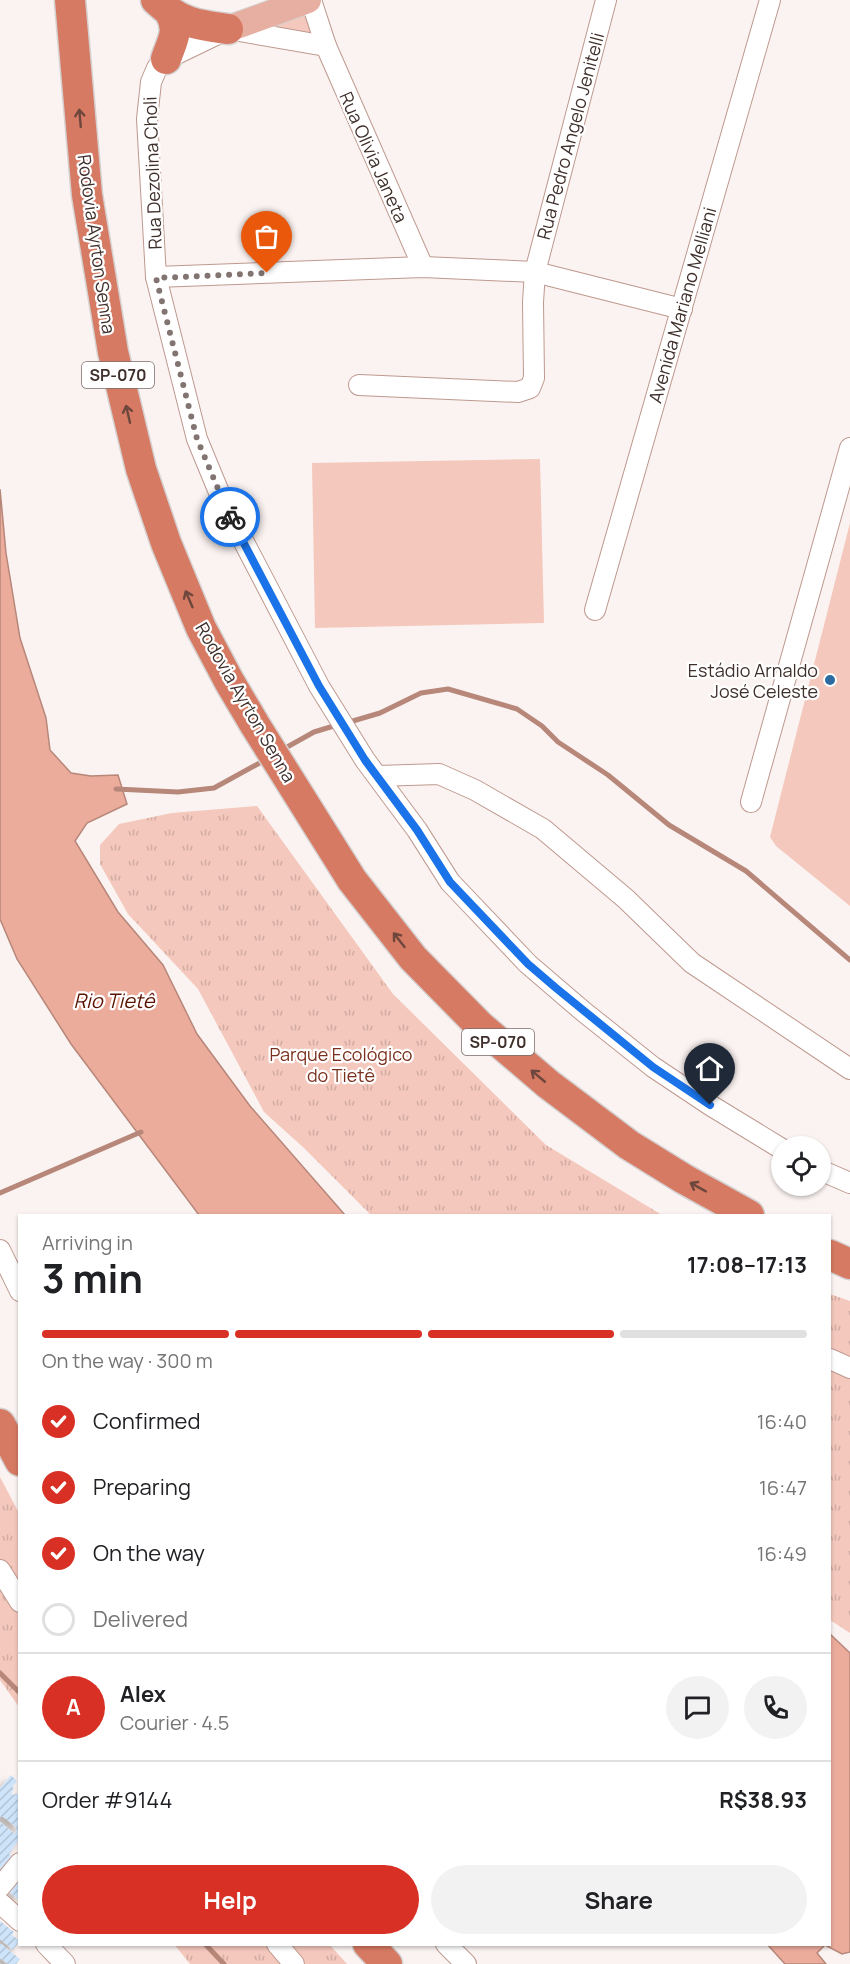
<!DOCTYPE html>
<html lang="en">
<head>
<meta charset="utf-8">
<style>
	body { margin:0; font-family:Manrope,sans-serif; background:#f2f2f2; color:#202124; height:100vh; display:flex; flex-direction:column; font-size:22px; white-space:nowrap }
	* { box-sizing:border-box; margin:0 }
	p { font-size:20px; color:#757577 }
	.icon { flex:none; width:33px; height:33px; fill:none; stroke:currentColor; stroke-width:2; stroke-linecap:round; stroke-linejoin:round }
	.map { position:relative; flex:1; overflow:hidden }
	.drawer { position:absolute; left:18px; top:1214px; width:813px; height:732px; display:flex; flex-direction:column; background:#fff; border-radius:0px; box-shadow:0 2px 4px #0004 }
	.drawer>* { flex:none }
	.buttons { position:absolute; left:771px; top:1136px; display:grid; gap:12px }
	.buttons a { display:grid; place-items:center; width:60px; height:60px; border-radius:50%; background:#fff; box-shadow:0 2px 4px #0004; font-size:30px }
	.pin { position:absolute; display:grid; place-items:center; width:51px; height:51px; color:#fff; margin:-62px -26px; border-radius:50% 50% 50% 0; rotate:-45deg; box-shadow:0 0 6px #0007 }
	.pin .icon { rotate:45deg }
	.courier { position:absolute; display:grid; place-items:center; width:60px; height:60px; margin:-30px; border:4px solid #1a73e8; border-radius:50%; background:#fff; color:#222; box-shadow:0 2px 8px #0007 }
	.overview em { font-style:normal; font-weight:700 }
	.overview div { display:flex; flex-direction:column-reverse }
	.overview { display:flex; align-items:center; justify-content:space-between; height:102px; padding:0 24px }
	h1 { font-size:39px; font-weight:700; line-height:45px }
	.bar { display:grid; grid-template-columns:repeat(4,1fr); gap:9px 6px; align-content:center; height:72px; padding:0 24px }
	.bar i { height:8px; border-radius:4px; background:#e0e0e0 }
	.bar .current { background:#d93025 }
	.bar p { grid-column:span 4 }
	.line { display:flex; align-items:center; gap:15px; padding:0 24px; border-top:2px solid #e0e0e0 }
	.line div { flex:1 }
	.round { display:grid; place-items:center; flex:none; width:63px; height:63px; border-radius:32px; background:#f2f2f2 }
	ol { padding:0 24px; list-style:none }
	li { display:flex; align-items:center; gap:18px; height:66px }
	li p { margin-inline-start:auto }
	li .icon { padding:6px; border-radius:50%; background:#d93025; color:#fff; stroke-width:4 }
	li:last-child { color:#757577 }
	li i { width:33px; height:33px; border:3px solid #e0e0e0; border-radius:50% }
	.button { display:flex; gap:12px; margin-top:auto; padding:12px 24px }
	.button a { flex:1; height:69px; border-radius:36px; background:#d93025; color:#fff; font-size:24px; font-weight:700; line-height:69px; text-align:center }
	.button a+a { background:#f2f2f2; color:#202124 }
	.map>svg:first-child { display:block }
	.green { fill:#f4c8bc }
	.park { fill:url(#park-tufts) }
	.water { fill:#ebac9c; stroke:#b7877a; stroke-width:1.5 }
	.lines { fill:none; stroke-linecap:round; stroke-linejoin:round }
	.stream { stroke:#b7877a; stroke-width:5 }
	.building { fill:url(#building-hatch); filter:url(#shadow) }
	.minor-casing { stroke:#be998f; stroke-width:22 }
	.major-casing { stroke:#d5d1d1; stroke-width:28 }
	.highway-casing { stroke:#d5d1d1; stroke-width:33 }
	.minor { stroke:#fff; stroke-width:20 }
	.major { stroke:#e7afa1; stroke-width:26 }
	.highway { stroke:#d77a63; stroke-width:30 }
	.oneway { stroke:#6d463c }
	.done { stroke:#817471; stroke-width:6; stroke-dasharray:0 10.8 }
	.route { stroke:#1a73e8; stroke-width:8 }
	.poi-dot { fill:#2b6ba2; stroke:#fff; stroke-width:2 }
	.labels { text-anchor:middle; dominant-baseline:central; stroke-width:4.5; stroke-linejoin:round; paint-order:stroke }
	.shield { fill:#fff; stroke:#796e6b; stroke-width:1.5 }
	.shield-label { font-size:16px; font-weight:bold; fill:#3f302c }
	.street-label { font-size:18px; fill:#3f302c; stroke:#fff }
	.poi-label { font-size:18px; fill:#3f302c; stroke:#fff; text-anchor:end }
	.park-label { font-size:18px; fill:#7a301e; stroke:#fff }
	.water-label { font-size:20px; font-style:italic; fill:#5b1301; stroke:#fff }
</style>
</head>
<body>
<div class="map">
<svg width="850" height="1964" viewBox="0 0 850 1964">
	<defs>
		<pattern id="park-tufts" width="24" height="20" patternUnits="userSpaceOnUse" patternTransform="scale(1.5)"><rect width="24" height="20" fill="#f4c8bc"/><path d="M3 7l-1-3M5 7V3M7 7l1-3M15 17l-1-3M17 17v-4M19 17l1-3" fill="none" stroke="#d2aca2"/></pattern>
		<pattern id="building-hatch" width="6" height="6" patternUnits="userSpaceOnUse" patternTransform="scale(1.5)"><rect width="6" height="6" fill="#cee4fa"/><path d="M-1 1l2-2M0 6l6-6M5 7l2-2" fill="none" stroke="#b2c4d6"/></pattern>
		<filter id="shadow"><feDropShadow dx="-5.5" dy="5.5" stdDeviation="3" flood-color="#0004"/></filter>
	</defs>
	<rect width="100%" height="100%" fill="#fbf3f1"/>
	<g class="green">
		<path d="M308 0 326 46 228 29Z"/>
		<path d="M540 459 544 623 315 628 312 463Z"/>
		<path d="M850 523V906L776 846 770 837Z"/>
	</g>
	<g class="park">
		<path d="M257 806 393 994 546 1145 662 1215H371L304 1148 264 1112 198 989 128 914 100 864V845L119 824 172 813Z"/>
		<path d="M830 1294 850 1301V1633L830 1620Z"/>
		<path d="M0 1477 19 1513V1707L0 1680Z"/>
		<path d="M174 1944H329L347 1964H190Z"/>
	</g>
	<g class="water">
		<path d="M0 489 6 553 20 638 46 718 50 750 71 773 91 776 118 775 127 804 87 823 75 841 118 912 163 965 197 1034 250 1106 345 1215H199L71 1044 17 959 0 919Z"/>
		<path d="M830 1634 850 1653V1952L842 1954 825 1945 817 1953 826 1964H785L767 1944H830Z"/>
	</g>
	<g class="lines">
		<g class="stream">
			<path d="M346 723 380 713 421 693 448 689 517 709 542 726 558 742 608 775 669 825 746 871 850 960"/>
			<path d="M280 751 314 732 337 725"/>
			<path d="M116 789 178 792 214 788 265 760"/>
			<path d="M0 1193 141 1132"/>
			<path d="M0 1673 20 1693"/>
			<path d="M205 1944 224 1964"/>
		</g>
	</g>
	<g class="building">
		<path d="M11 1775 17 1781 12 1787 14 1789 11 1793 14 1795 16 1793 20 1796V1842L18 1841 13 1848 9 1854 12 1856 0 1871V1822L15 1834 17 1831 15 1830 17 1828 10 1822 2 1816 0 1818V1788Z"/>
		<path d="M20 1880V1897L18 1899 9 1892Z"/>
		<path d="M0 1921 14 1932 12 1935 20 1941 13 1950 0 1939Z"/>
		<path d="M0 1943 20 1959 16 1964H8L0 1958Z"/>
	</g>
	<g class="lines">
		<defs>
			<g id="minor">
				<path d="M311 0 326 46 423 267"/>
				<path d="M326 46 228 29 166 59 157 68 151 82 147 119 156 277 197 439 223 502 319 686 365 760 417 830 450 882 528 964 584 1012 653 1067 710 1105 782 1149"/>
				<path d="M156 277 423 267 535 272 682 309"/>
				<path d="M359 385 518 392 530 388 534 378 533 302 535 272 606 0"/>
				<path d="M595 610C654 407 710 203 770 0"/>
				<path d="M378 776 439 774 475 790 543 829 626 899 692 963 850 1069"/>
				<path d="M751 802 850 448"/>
				<path d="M820 1170 850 1183"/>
				<path d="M0 1250 20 1291"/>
				<path d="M830 1359 850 1368"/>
				<path d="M0 1570 20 1602"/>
				<path d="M0 1887 20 1863"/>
				<path d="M0 1903 20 1921"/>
				<path d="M46 1944 65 1964"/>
				<path d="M277 1944 294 1964"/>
				<path d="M446 1944 466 1964"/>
			</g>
			<path id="major" d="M228 29 308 0"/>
			<g id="highway">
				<path d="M70 0 87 195 113 352 141 469 166 543 201 628 229 681 255 725 352 880 413 958 480 1026 548 1084 629 1145 684 1179 749 1215"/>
				<path d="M156 0C180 23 197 25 228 29"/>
				<path d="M166 59C172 41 180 31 170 13"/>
				<path d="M830 1255 850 1264"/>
				<path d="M0 1424 20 1461"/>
				<path d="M368 1944 387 1964"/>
			</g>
		</defs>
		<use href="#minor" class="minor-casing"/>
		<use href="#major" class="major-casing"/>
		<use href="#highway" class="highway-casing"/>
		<use href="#minor" class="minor"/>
		<use href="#major" class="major"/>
		<use href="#highway" class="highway"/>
	</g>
	<defs><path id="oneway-shaft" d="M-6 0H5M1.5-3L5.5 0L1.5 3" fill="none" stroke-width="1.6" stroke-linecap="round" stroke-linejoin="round" transform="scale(1.5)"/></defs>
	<g class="oneway">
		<use href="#oneway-shaft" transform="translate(80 118) rotate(-95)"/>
		<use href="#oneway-shaft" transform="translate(128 414) rotate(-103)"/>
		<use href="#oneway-shaft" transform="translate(189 599) rotate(-113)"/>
		<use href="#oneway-shaft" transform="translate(399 940) rotate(-128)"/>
		<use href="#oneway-shaft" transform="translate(538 1076) rotate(-140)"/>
		<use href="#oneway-shaft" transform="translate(698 1187) rotate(-151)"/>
	</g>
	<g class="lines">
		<path class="done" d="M230 517 197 439 156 278 267 273"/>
		<path class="route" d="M230 517 319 686 365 760 417 830 450 882 528 964 556 988 653 1067 710 1105"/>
	</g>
	<circle class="poi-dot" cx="830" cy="680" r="6"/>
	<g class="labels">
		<g class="shield">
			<rect x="82" y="362" width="72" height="26" rx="4.5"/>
			<rect x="462" y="1029" width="72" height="26" rx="4.5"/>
		</g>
		<g class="shield-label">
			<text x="118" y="375">SP-070</text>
			<text x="498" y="1042">SP-070</text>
		</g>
		<g class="street-label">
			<text transform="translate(570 136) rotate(-75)">Rua Pedro Angelo Jenitelli</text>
			<text transform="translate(374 157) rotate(66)">Rua Olivia Janeta</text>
			<text transform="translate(152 173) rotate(-92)">Rua Dezolina Choli</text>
			<text transform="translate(97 244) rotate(82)">Rodovia Ayrton Senna</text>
			<text transform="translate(682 305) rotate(-74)">Avenida Mariano Melliani</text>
			<text transform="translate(246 702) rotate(60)">Rodovia Ayrton Senna</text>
		</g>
		<g class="poi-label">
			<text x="818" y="670">Estádio Arnaldo<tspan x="818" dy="21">José Celeste</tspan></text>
		</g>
		<g class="park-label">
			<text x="341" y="1054">Parque Ecológico<tspan x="341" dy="21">do Tietê</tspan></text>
		</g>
		<g class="water-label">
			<text x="114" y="1000">Rio Tietê</text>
		</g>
	</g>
</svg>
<div class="buttons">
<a><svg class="icon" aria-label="locate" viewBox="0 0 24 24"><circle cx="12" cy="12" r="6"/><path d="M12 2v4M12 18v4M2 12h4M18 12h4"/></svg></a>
</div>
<div class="pin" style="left:267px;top:273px;background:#ea580c"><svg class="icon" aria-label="bag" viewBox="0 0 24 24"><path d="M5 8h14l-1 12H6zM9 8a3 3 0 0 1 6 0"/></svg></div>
<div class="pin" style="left:710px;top:1105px;background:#1f2937"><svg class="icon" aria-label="home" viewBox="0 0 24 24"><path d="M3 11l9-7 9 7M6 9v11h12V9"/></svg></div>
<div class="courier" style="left:230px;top:517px"><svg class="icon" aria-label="bike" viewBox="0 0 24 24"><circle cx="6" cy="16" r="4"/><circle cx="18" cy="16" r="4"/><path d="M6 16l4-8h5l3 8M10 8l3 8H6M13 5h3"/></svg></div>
<section class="drawer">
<div class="overview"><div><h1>3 min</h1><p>Arriving in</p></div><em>17:08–17:13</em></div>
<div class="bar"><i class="current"></i><i class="current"></i><i class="current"></i><i></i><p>On the way · 300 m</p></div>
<ol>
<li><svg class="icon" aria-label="check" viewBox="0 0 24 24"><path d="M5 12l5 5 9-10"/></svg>Confirmed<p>16:40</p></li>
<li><svg class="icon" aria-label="check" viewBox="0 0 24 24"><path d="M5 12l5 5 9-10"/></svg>Preparing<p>16:47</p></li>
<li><svg class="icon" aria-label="check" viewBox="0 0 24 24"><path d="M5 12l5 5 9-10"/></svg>On the way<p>16:49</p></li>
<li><i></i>Delivered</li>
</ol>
<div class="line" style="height:108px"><b class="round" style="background:#d93025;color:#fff">A</b><div><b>Alex</b><p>Courier · 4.5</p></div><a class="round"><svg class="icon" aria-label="chat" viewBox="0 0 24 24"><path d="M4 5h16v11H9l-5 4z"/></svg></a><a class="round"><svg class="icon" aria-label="phone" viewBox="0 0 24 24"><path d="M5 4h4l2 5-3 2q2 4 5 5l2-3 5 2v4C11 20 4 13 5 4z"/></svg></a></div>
<div class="line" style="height:78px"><div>Order #9144</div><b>R$38.93</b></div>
<div class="button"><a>Help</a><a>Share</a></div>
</section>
</div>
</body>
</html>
